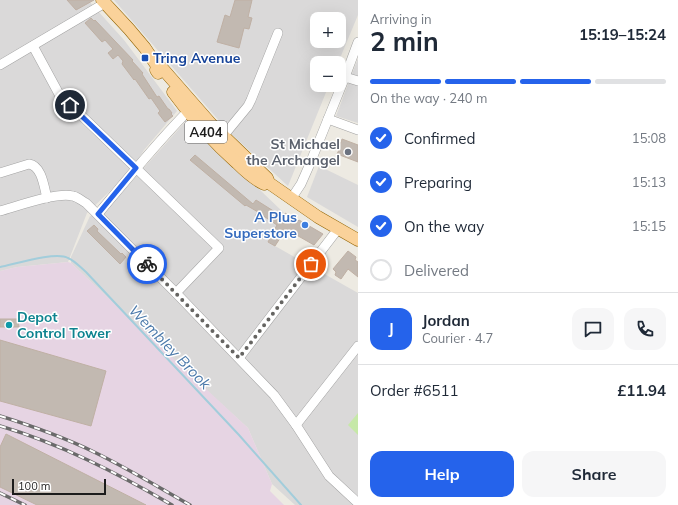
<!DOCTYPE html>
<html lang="en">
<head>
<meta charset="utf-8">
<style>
	body { margin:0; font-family:Mulish,sans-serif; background:#f6f6f7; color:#1f2937; height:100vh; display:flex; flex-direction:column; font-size:15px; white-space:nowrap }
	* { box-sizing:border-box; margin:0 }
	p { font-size:13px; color:#747a83 }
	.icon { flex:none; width:22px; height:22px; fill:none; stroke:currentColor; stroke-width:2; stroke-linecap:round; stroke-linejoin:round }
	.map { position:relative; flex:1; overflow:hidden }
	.panel { display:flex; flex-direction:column; background:#fff; width:320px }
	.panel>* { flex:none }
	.buttons { position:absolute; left:310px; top:12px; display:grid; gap:8px }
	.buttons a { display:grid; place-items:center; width:36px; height:36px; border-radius:8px; background:#fff; box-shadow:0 4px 16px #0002; font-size:20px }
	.scale { position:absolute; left:12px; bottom:10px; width:94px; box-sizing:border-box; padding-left:4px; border:2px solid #1c1c1c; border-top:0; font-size:11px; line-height:14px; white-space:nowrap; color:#1c1c1c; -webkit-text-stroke:3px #fff; paint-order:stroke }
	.pin { position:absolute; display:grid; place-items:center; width:34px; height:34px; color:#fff; margin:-17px; border:2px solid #fff; border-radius:50%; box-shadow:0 1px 4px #0007 }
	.courier { position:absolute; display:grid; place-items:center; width:40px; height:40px; margin:-20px; border:3px solid #2563eb; border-radius:50%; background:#fff; color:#222; box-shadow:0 1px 5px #0007 }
	.headline em { font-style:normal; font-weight:700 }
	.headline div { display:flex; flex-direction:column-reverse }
	.headline { display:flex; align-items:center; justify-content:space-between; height:68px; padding:0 12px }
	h1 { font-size:26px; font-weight:700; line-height:30px }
	.bar { display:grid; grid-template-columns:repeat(4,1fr); gap:6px 4px; align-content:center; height:48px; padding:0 12px }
	.bar i { height:5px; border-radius:3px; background:#e0e1e3 }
	.bar .on { background:#2563eb }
	.bar p { grid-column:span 4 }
	.line { display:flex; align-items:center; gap:10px; padding:0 12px; border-top:1px solid #e0e1e3 }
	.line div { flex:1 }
	.round { display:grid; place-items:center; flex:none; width:42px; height:42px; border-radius:12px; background:#f6f6f7 }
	ol { padding:0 12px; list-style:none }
	li { display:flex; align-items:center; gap:12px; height:44px }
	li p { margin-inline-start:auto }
	li .icon { padding:4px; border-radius:50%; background:#2563eb; color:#fff; stroke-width:4 }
	li:last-child { color:#747a83 }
	li i { width:22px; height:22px; border:2px solid #e0e1e3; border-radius:50% }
	.button { display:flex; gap:8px; margin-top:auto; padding:8px 12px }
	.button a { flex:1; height:46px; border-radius:12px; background:#2563eb; color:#fff; font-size:16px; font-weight:700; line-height:46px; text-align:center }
	.button a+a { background:#f6f6f7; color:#1f2937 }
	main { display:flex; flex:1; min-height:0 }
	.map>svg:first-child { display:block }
	.residential { fill:#dad9d9; fill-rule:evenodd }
	.industrial { fill:#e6d4e3 }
	.grass { fill:#c6e8a8 }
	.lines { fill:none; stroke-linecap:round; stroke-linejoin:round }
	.stream { stroke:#a2cddb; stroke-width:2 }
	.building { fill:#c2b9b1; stroke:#bfb0a4 }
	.minor-casing { stroke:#a3a3a3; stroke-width:10 }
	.major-casing { stroke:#926402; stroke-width:13 }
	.minor { stroke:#fff; stroke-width:9 }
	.major { stroke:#fad29a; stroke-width:12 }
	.rail-casing { stroke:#6a6a6a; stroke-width:3.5 }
	.rail { stroke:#fff; stroke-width:2; stroke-dasharray:6; stroke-linecap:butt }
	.done { stroke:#656461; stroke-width:4; stroke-dasharray:0 7.2 }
	.route { stroke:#2563eb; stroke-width:5 }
	.transit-dot { fill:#1a4fb4; stroke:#fff; stroke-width:1.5 }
	.worship-dot { fill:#6b7280; stroke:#fff; stroke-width:1.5 }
	.shop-dot { fill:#3f7fe0; stroke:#fff; stroke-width:1.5 }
	.culture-dot { fill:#0f9aa8; stroke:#fff; stroke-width:1.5 }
	.labels { text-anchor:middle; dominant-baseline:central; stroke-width:3; stroke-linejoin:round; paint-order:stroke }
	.shield { fill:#fff; stroke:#606060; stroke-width:1 }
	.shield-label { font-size:13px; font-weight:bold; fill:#1c1c1c }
	.transit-label { font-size:14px; font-weight:bold; fill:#164399; stroke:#fff; text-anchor:start }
	.worship-label { font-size:14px; font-weight:bold; fill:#5b616d; stroke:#fff; text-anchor:end }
	.shop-label { font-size:14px; font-weight:bold; fill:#366cbe; stroke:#fff; text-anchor:end }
	.culture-label { font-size:14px; font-weight:bold; fill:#0d838f; stroke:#fff; text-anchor:start }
	.water-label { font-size:15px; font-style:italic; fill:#4b79aa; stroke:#fff }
</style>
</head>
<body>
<main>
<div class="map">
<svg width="358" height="505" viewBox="0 0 358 505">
	<rect width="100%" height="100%" fill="#edeae2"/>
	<g class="residential">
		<path d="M0 0H88L124 40 177 111 144 150 130 172 87 213 68 262 17 267 0 271Z"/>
		<path d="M114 0H358V15L338 63H317V85H329L288 186 228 131ZM317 19H339V41H317Z"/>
		<path d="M358 58V123L336 116Z"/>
		<path d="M187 120 284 213 268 242 358 293V505H295L272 484 248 428 193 378 71 263V257L90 216 104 212Z"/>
		<path d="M319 166 358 185V227L307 197Z"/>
	</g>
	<path class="industrial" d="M68 262 71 263 248 428 272 484 270 491 284 505H0V271L17 267Z"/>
	<path class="grass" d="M358 413V435L348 425Z"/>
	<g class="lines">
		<path class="stream" d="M0 267C15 264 56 251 68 258 75 261 80 267 86 272L239 435 301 505"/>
	</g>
	<g class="building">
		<path d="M67 0H94L76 10Z"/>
		<path d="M235 0H252L248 17 252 18 249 29 244 28 239 48 217 42 225 15 230 17Z"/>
		<path d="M91 18 94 21 95 20 133 60 132 61 143 73 142 74 157 97 159 96 168 109H169L172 113 171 114 173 116 165 122 158 113 160 111 151 98 149 99 135 79 134 80 122 64 123 61 118 55 113 59 108 53 113 49 105 40 102 42 85 23Z"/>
		<path d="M342 139 358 145V162L337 154 339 150 335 149 338 142 341 143Z"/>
		<path d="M195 155 253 204 256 200 283 217 285 213 298 221 299 220 323 234 314 245 286 229 275 246 268 242 277 225 262 215 259 219 255 216 258 212 246 205 245 206 190 160Z"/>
		<path d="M94 225 98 229 97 231 121 254 122 253 126 257 120 264 87 231Z"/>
		<path d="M348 251 356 257 355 260 358 262V277L348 269 341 279 335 275 336 272 333 269Z"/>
		<path d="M0 319H18L19 327H0Z"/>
		<path d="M0 340 106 371 91 426 0 401Z"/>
		<path d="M6 434 146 505H37L0 487V447Z"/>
	</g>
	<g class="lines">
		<defs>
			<g id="minor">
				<path d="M33 46 59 94 219 248 176 293"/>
				<path d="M0 65 105 3"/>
				<path d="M345 77 358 81"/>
				<path d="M328 119 358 130"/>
				<path d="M220 140 248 106 251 100 278 33"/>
				<path d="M0 173 29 164C42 166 44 187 47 198"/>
				<path d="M291 199 301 184 309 166 345 77 358 42"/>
				<path d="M0 211C18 206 56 192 73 196 78 197 82 201 86 203L176 293 274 395 296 425 329 476 358 503"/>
				<path d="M98 214C128 178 158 141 191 108"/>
				<path d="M239 358 338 229"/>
				<path d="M296 425 358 346"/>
			</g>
			<g id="major">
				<path d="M102 0 129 29 145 48 157 66 156 70 158 73"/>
				<path d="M157 66 162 68 211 124 267 178 269 183 318 217 358 240"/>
				<path d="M173 92C192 118 213 142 237 163 245 171 254 179 264 184"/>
			</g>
		</defs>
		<use href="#minor" class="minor-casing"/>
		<use href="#major" class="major-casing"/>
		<use href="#minor" class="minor"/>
		<use href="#major" class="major"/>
		<defs>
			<g id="rail">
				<path d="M0 416C32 426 63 437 94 452 127 468 158 487 190 505"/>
				<path d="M0 426C61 444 117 473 172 505"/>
				<path d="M0 493 25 505"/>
			</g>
		</defs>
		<use href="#rail" class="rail-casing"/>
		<use href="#rail" class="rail"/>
	</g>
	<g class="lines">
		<path class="done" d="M147 264 239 358 311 264"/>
		<path class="route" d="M70 105 136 168 98 214 147 264"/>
	</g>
	<rect class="transit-dot" x="141" y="54" width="8" height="8" rx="2"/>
	<circle class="worship-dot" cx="348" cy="152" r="4"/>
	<circle class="shop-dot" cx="305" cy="225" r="4"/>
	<circle class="culture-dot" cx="9" cy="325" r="4"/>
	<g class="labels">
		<rect class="shield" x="185" y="121" width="42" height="22" rx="3"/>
		<g class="shield-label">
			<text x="206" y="132">A404</text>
		</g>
		<g class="transit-label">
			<text x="153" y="58">Tring Avenue</text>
		</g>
		<g class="worship-label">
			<text x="340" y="144">St Michael<tspan x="340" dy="16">the Archangel</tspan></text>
		</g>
		<g class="shop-label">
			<text x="297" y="217">A Plus<tspan x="297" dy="16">Superstore</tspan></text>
		</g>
		<g class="culture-label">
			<text x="17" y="317">Depot<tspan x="17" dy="16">Control Tower</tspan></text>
		</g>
		<g class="water-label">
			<text transform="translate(170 347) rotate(46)">Wembley Brook</text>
		</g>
	</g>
</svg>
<div class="buttons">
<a>+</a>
<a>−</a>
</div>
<div class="scale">100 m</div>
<div class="pin" style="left:311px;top:264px;background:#ea580c"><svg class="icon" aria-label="bag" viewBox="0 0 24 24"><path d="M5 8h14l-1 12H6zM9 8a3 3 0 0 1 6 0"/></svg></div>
<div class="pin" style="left:70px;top:105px;background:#1f2937"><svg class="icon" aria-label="home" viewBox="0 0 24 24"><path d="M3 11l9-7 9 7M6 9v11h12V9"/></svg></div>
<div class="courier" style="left:147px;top:264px"><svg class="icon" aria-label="bike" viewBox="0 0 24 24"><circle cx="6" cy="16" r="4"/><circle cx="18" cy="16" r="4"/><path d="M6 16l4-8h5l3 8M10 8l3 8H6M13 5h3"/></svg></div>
</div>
<section class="panel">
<div class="headline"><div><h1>2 min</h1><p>Arriving in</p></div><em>15:19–15:24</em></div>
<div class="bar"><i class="on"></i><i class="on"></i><i class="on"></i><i></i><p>On the way · 240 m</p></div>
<ol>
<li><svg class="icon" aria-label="check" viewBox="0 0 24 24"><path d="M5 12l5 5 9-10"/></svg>Confirmed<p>15:08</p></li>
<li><svg class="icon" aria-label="check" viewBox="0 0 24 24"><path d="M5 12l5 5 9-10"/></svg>Preparing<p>15:13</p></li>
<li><svg class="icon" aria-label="check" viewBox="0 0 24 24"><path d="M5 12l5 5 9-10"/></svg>On the way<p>15:15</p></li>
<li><i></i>Delivered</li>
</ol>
<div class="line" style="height:72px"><b class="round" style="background:#2563eb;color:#fff">J</b><div><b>Jordan</b><p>Courier · 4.7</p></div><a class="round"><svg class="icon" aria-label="chat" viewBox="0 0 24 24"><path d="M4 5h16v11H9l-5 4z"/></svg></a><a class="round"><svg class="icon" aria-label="phone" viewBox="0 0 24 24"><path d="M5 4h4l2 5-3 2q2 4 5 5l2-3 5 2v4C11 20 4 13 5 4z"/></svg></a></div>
<div class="line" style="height:52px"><div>Order #6511</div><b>£11.94</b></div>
<div class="button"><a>Help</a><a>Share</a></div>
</section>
</main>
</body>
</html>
